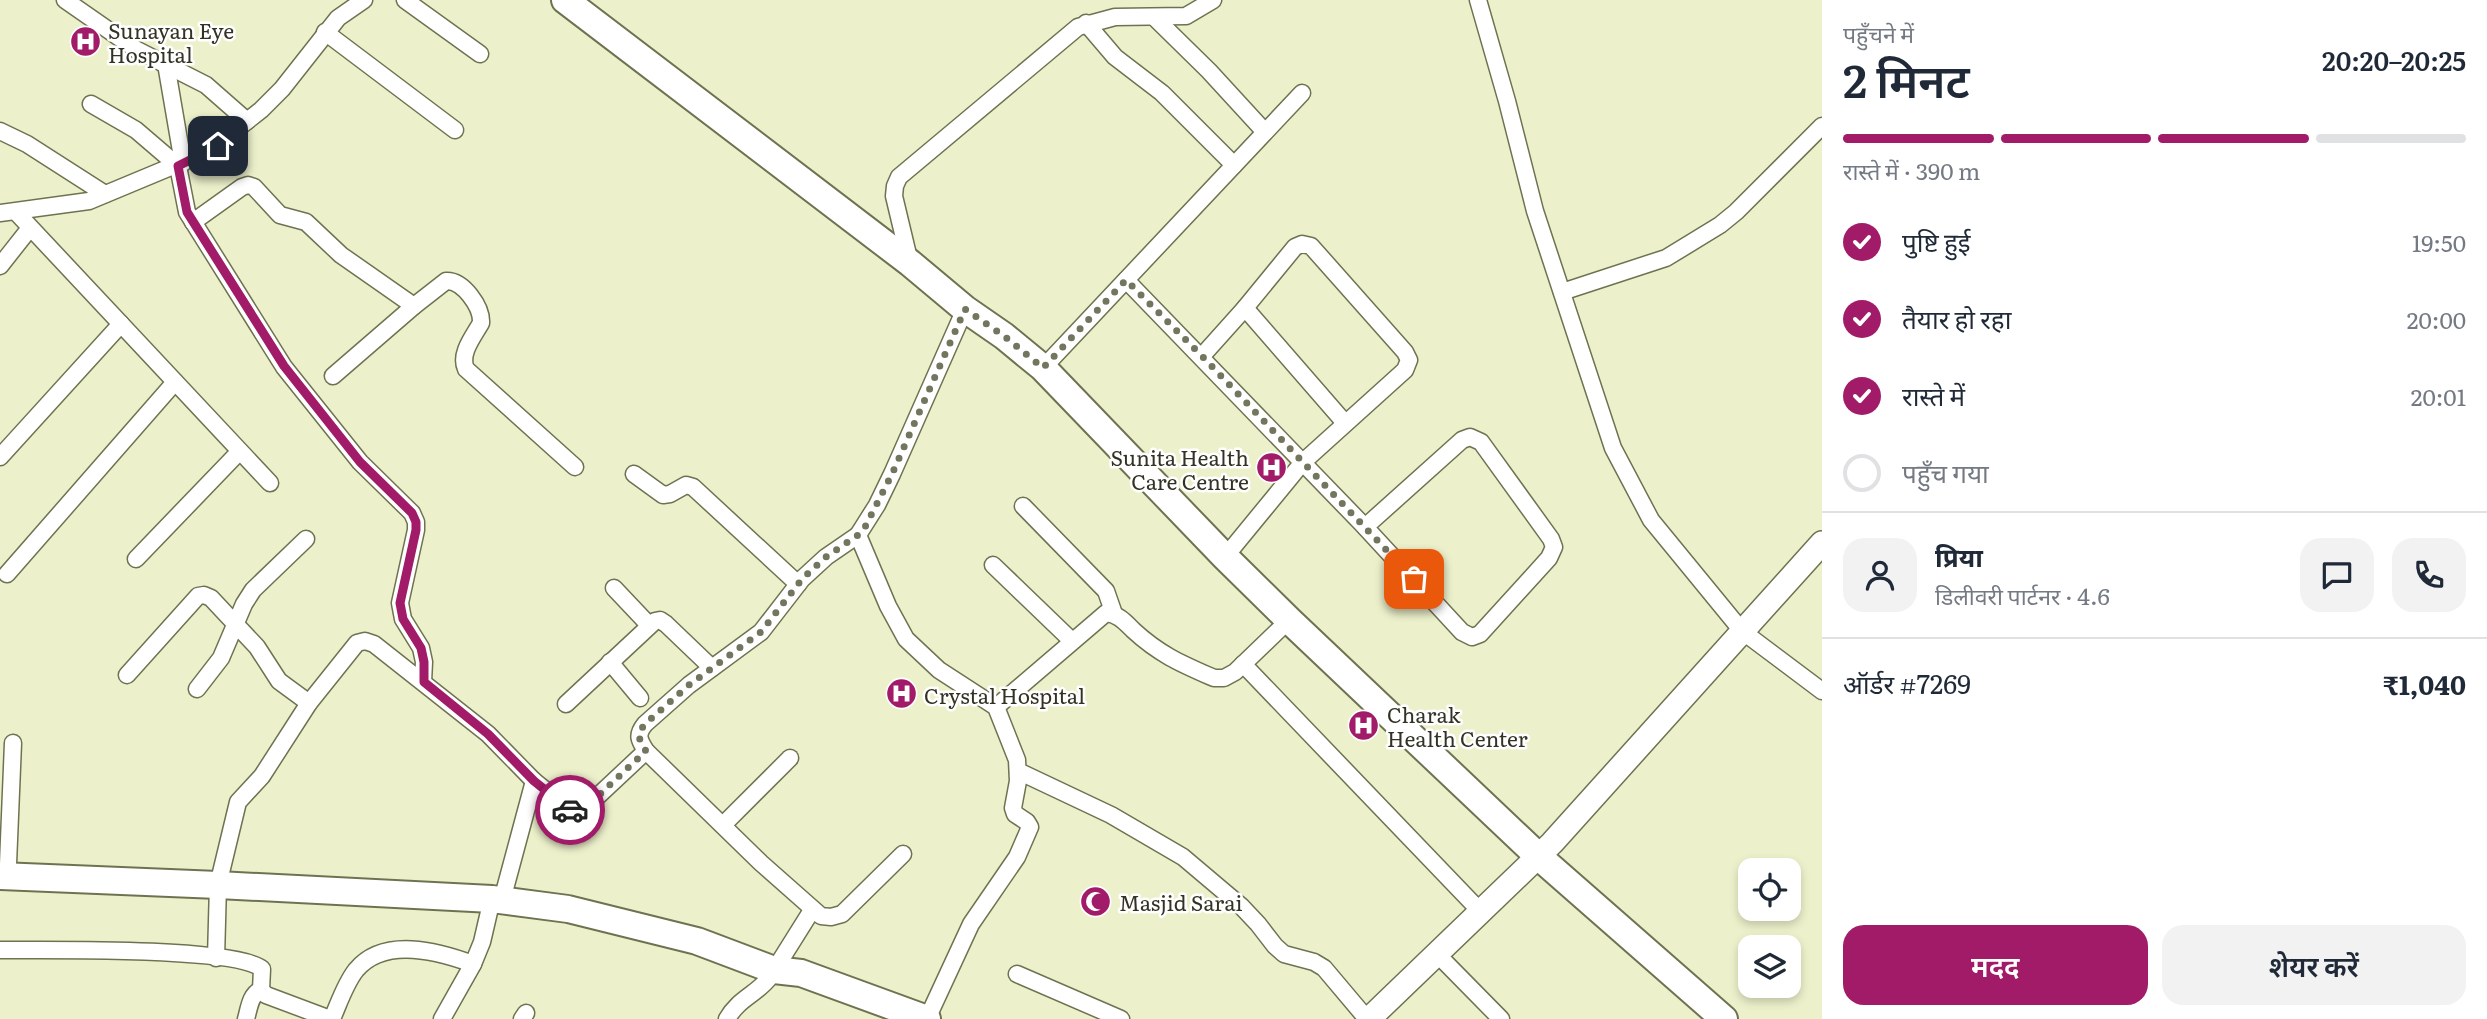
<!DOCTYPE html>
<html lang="hi">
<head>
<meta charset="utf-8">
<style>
	body { margin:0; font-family:Literata,"Noto Sans Devanagari",serif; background:#f2f2f3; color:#1f2937; height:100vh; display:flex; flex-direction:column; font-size:26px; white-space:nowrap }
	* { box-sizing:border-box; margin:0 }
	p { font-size:23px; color:#747a83 }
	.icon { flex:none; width:38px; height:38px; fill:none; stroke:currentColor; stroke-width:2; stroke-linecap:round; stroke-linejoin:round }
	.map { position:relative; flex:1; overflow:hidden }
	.details { display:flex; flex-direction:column; background:#fff; width:665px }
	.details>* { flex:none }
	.fabs { position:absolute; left:1738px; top:858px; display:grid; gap:14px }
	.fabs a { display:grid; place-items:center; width:63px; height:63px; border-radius:14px; background:#fff; box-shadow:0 4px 10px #0003; font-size:35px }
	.pin { position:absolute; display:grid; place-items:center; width:60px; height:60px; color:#fff; margin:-30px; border-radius:14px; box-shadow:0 4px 10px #0006 }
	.courier { position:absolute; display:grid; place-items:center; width:70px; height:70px; margin:-35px; border:5px solid #a11b68; border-radius:50%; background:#fff; color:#222; box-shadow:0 2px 9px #0007 }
	.summary em { font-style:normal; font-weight:600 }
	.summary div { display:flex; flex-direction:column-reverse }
	.summary { display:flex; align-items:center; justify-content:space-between; height:119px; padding:0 21px }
	h1 { font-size:46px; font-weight:600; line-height:52px }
	.bar { display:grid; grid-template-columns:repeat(4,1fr); gap:10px 7px; align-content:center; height:84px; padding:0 21px }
	.bar i { height:9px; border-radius:5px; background:#e0e1e3 }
	.bar .selected { background:#a11b68 }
	.bar p { grid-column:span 4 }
	.line { display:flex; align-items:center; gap:18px; padding:0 21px; border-top:2px solid #e0e1e3 }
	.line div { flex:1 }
	.round { display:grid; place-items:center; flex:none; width:74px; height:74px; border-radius:21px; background:#f2f2f3 }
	ol { padding:0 21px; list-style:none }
	li { display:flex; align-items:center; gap:21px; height:77px }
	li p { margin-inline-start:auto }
	li .icon { padding:7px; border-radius:50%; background:#a11b68; color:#fff; stroke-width:4 }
	li:last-child { color:#747a83 }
	li i { width:38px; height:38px; border:4px solid #e0e1e3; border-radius:50% }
	.action { display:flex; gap:14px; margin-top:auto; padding:14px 21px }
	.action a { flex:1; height:80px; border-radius:21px; background:#a11b68; color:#fff; font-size:28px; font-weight:600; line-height:80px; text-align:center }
	.action a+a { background:#f2f2f3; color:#1f2937 }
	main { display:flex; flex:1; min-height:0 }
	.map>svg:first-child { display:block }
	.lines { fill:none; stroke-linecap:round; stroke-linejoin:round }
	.street-casing { stroke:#6f7250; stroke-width:19 }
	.secondary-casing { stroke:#6f7250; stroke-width:26 }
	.primary-casing { stroke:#6f7250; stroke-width:30 }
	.street { stroke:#fff; stroke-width:16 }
	.secondary { stroke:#fff; stroke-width:23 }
	.primary { stroke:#fff; stroke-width:26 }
	.done { stroke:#73765f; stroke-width:7; stroke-dasharray:0 12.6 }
	.route { stroke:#a11b68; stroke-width:9 }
	.labels { text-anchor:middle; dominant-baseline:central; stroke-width:5; stroke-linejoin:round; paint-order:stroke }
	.poi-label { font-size:21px; fill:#323325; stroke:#fff; text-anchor:start }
</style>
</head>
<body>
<main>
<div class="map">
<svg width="1822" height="1019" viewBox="0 0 1822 1019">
	<rect width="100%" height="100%" fill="#edf1cb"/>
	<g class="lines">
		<defs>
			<g id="street">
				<path d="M65 0 137 50 206 85 247 121"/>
				<path d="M405 0 480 54"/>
				<path d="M1478 0 1507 101 1535 211 1613 448 1651 520 1742 631 1822 691"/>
				<path d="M1154 17 1209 71 1265 132"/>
				<path d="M1086 23 1115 57 1162 93 1234 165"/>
				<path d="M325 32 455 130"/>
				<path d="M166 64 183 163"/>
				<path d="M91 104 136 130 178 166 187 212 284 367 360 462 412 513 416 522V530L400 603 403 619 421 648 424 662 423 682"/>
				<path d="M0 131 27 144 105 194"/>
				<path d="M16 212 270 483"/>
				<path d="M0 213 89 201 209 151 261 110 282 89 338 18 364 0"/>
				<path d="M193 222 242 187 248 185 254 187 280 215 306 222 341 255 414 306"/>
				<path d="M910 263 894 196 895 186 899 177 1078 27 1115 17 1186 16 1213 0"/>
				<path d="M0 266 30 228"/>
				<path d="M1126 280 1365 527"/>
				<path d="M1562 292 1666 258 1720 225 1736 212 1822 126"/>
				<path d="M1245 308 1345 423"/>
				<path d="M1202 356 1245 308 1295 247 1302 244 1311 246 1405 352 1409 360 1405 370 1303 462 1225 557"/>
				<path d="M1043 368 1302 93"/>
				<path d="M333 376 414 306 446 281C463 280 482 307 481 323 473 337 459 354 466 369L575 467"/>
				<path d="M1470 437 1481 442 1551 539 1554 547 1549 558 1480 634 1472 637 1462 632 1365 527 1462 440Z"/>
				<path d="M0 457 121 324"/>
				<path d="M634 474 663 495 670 494 686 485 693 487 798 584"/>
				<path d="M1023 506 1106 591 1114 614"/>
				<path d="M858 535 826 557 802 579 761 632 689 685 645 724C636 735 639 740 646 751L761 863 821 916 831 917 842 914 903 854"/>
				<path d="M136 559 239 452"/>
				<path d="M993 565 1072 641"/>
				<path d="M7 574 175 382"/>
				<path d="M614 588 649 625"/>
				<path d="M610 662 640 698"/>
				<path d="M1243 664 1480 911"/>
				<path d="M127 675 198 596 204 595 211 598 257 647 279 681 309 703"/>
				<path d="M197 689 221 658 244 604 253 590 306 539"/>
				<path d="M566 704 655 621 660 620 666 624 712 668"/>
				<path d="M996 707 1106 613C1118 614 1125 622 1133 630 1160 655 1182 664 1214 678H1224L1235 672 1289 620"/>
				<path d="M1018 771 1111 815 1183 857 1241 906 1258 924 1275 946 1284 954 1314 962 1324 968 1367 1019"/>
				<path d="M723 825 790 758"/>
				<path d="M8 864 13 743"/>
				<path d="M502 900 534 781"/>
				<path d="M0 950C42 950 238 947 262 969L261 990 266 995 330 1019"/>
				<path d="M1438 955 1501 1019"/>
				<path d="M216 958 218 885 238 802 262 776 309 703 357 643 365 641 374 644 488 734 534 781 570 810 576 812 583 810 646 751"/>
				<path d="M1017 974 1121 1019"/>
				<path d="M246 1019C249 1009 250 994 261 990"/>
				<path d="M332 1019C339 1003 345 984 356 970 384 936 438 951 473 964"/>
				<path d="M442 1019 473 964 482 942 492 899"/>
				<path d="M522 1019 526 1013"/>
				<path d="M727 1019C739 998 756 995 770 977L812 910"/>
				<path d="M927 1019 971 924 1017 857 1030 827 1027 822 1015 814 1013 808 1018 781 1017 760 996 707 939 670 906 639 888 606 858 535 877 505 892 474 965 309"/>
			</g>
			<path id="secondary" d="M1369 1019 1552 843 1822 543"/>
			<g id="primary">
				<path d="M565 0 910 263 965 309 1004 336 1043 368 1225 557 1289 620 1538 856 1724 1019"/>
				<path d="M0 876 218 885 492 899 568 909 697 941 774 970 801 973 927 1019"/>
			</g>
		</defs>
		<use href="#street" class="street-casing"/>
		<use href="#secondary" class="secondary-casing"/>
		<use href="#primary" class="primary-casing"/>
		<use href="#street" class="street"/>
		<use href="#secondary" class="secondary"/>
		<use href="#primary" class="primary"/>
	</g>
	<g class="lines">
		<path class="done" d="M570 810 576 812 583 810 646 751C639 740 636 735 645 724L689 685 761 632 802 579 826 557 858 535 865 527 892 474 965 309 1004 336 1043 368 1126 280 1202 356 1414 579"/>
		<path class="route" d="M218 146 178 166 187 212 284 366 360 462 412 513 416 522V530L400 603 403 619 421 648 424 662V682L488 734 534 781 570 810"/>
	</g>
	<defs>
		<symbol id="hospital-disc" viewBox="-11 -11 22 22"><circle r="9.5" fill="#a11b68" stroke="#fff"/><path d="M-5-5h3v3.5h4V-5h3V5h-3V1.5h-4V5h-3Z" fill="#fff"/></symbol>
		<symbol id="mosque-disc" viewBox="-11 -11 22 22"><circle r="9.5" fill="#a11b68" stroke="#fff"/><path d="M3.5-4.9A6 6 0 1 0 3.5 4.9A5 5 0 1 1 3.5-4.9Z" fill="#fff"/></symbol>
	</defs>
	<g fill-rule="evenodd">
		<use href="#hospital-disc" x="68" y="24" width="35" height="35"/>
		<use href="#hospital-disc" x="1254" y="450" width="35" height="35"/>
		<use href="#hospital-disc" x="884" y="676" width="35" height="35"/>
		<use href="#hospital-disc" x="1346" y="708" width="35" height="35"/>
		<use href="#mosque-disc" x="1078" y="884" width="35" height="35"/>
	</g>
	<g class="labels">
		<g class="poi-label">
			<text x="108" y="29">Sunayan Eye<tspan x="108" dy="24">Hospital</tspan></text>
			<text x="1249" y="456" text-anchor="end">Sunita Health<tspan x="1249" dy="24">Care Centre</tspan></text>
			<text x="924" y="694">Crystal Hospital</text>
			<text x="1387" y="713">Charak<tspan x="1387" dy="24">Health Center</tspan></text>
			<text x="1119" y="901">Masjid Sarai</text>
		</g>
	</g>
</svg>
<div class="fabs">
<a><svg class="icon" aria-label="locate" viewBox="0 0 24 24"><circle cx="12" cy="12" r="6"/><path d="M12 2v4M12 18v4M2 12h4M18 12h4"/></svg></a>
<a><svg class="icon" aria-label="layers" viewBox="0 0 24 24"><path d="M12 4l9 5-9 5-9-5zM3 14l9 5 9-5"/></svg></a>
</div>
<div class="pin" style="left:1414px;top:579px;background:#ea580c"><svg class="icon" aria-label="bag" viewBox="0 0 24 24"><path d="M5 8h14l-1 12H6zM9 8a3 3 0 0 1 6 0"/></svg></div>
<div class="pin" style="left:218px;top:146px;background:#1f2937"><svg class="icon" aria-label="home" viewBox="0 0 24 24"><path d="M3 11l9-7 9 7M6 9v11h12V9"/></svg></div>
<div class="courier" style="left:570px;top:810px"><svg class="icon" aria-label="car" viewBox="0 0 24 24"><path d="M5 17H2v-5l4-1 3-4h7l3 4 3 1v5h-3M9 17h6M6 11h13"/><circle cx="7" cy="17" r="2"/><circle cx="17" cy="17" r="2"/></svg></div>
</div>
<section class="details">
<div class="summary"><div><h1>2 मिनट</h1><p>पहुँचने में</p></div><em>20:20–20:25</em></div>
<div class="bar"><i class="selected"></i><i class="selected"></i><i class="selected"></i><i></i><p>रास्ते में · 390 m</p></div>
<ol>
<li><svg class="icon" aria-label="check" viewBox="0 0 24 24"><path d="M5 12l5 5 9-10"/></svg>पुष्टि हुई<p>19:50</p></li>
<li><svg class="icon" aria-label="check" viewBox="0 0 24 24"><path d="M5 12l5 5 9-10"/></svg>तैयार हो रहा<p>20:00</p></li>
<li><svg class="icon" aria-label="check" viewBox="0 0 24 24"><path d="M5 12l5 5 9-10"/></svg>रास्ते में<p>20:01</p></li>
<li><i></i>पहुँच गया</li>
</ol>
<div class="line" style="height:126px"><a class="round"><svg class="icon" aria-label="person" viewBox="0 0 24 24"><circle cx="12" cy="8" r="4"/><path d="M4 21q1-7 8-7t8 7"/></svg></a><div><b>प्रिया</b><p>डिलीवरी पार्टनर · 4.6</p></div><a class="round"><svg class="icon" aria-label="chat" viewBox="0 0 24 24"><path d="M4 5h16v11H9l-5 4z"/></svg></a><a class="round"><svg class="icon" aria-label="phone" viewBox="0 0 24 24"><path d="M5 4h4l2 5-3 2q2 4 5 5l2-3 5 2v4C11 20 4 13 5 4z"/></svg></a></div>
<div class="line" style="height:91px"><div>ऑर्डर #7269</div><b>₹1,040</b></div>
<div class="action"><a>मदद</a><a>शेयर करें</a></div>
</section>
</main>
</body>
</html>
